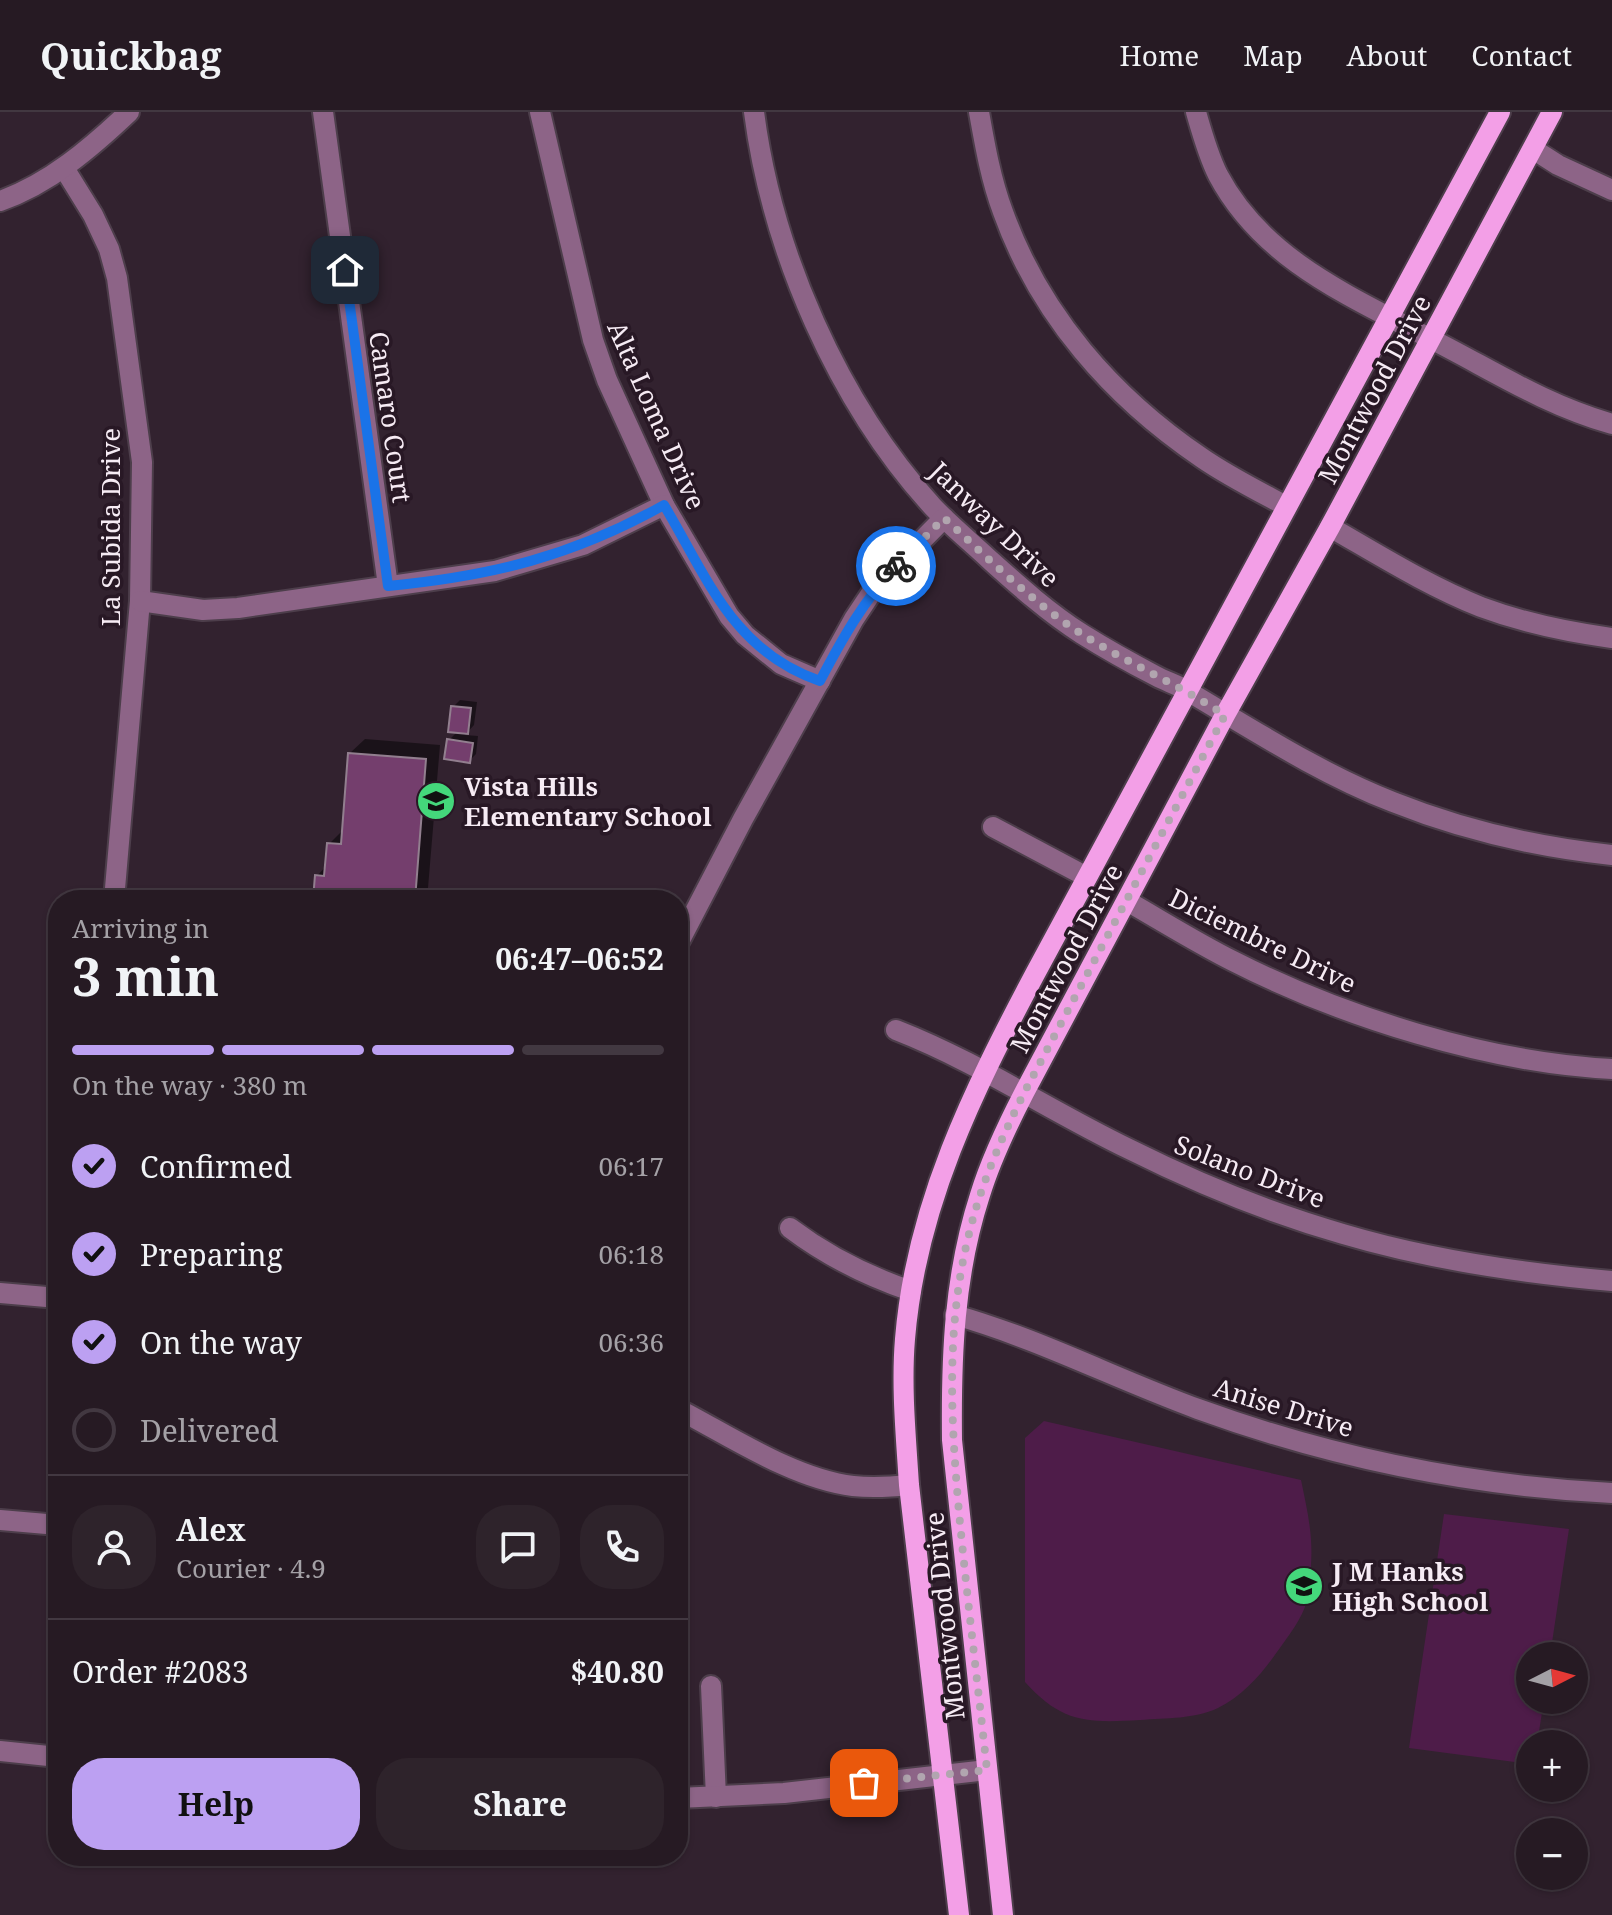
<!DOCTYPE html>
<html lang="en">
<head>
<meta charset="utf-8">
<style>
	body { margin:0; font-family:"Noto Serif",serif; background:#2e232b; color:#f1f3f6; height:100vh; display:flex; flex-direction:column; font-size:30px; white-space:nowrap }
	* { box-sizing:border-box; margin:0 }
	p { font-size:26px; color:#a4a1a6 }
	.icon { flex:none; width:44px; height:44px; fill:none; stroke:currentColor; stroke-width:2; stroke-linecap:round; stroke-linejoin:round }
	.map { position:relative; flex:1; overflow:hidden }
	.sheet { position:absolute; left:48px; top:778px; width:640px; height:976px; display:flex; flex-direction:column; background:#261a23; border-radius:32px; box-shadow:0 2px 6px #0004,0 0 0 2px #423841 }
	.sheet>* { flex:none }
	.needle { width:52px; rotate:84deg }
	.fabs { position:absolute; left:1516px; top:1530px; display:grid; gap:16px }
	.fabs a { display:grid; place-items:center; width:72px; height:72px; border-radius:50%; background:#261a23; box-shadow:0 2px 6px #0004,0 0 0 2px #423841; font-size:40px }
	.pin { position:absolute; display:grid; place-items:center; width:68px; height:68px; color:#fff; margin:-34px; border-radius:16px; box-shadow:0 4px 12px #0006 }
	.courier { position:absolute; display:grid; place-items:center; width:80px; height:80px; margin:-40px; border:6px solid #1a73e8; border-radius:50%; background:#fff; color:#222; box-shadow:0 2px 10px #0007 }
	.head em { font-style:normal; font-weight:700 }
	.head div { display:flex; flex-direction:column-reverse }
	.head { display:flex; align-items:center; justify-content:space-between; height:136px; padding:0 24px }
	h1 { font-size:52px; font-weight:700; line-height:60px }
	.bar { display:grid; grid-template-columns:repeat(4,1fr); gap:12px 8px; align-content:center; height:96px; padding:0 24px }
	.bar i { height:10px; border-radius:6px; background:#423841 }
	.bar .selected { background:#bca0f2 }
	.bar p { grid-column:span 4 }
	.line { display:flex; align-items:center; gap:20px; padding:0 24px; border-top:2px solid #423841 }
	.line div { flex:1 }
	.round { display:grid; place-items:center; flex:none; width:84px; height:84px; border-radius:32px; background:#2e232b }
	ol { padding:0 24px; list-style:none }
	li { display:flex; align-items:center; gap:24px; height:88px }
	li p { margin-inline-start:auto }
	li .icon { padding:8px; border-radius:50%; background:#bca0f2; color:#111; stroke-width:4 }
	li:last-child { color:#a4a1a6 }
	li i { width:44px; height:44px; border:4px solid #423841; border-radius:50% }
	.button { display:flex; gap:16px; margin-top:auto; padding:16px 24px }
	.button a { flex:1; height:92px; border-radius:32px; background:#bca0f2; color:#111; font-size:32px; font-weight:700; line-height:92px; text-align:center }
	.button a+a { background:#2e232b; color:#f1f3f6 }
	header { display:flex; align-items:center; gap:48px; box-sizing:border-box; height:112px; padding:0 40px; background:#261a23; border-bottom:2px solid #423841 }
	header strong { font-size:38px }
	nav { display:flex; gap:44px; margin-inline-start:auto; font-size:28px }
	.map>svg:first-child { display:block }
	.green { fill:#4e1c49 }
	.shadow { fill:#0007 }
	.building { fill:#743e6d; stroke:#927f8f; stroke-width:2 }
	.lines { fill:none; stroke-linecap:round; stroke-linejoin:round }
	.minor-casing { stroke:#4d3e4b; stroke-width:24 }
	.major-casing { stroke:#4d3e4b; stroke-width:24 }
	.minor { stroke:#8d6487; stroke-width:20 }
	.major { stroke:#f39fe7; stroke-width:20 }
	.done { stroke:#b1a5af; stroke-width:8; stroke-dasharray:0 14.4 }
	.route { stroke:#1a73e8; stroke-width:10 }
	.labels { text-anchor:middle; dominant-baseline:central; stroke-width:7; stroke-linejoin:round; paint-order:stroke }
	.street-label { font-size:26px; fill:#f6ebf4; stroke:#281825 }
	.poi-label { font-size:26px; font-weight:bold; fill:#f6ebf4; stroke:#281825; text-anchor:start }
</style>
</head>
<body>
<header>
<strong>Quickbag</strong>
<nav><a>Home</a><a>Map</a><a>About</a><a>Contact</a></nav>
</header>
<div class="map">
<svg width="1612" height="1803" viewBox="0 0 1612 1803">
	<rect width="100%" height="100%" fill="#32222f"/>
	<g class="green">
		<path d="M1044 1309 1301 1368C1309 1406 1315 1432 1309 1471 1307 1478 1307 1488 1305 1495 1298 1513 1283 1531 1272 1547 1258 1566 1240 1585 1218 1596 1195 1607 1166 1606 1140 1608 1087 1611 1062 1611 1025 1570V1326Z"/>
		<path d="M1444 1402 1569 1417 1550 1544H1530V1588H1544L1537 1632H1530V1652L1409 1636Z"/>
	</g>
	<g class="shadow">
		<path d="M460 588 477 590 474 613 465 623 478 624 476 642 469 649 449 628 458 619 453 595Z"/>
		<path d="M365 627 440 633 427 788H315L317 764 327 753 329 732 344 717 350 641Z"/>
	</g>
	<g class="building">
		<path d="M451 594 471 596 468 622 448 620Z"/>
		<path d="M447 627 473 631 470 651 444 647Z"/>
		<path d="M348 641 426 647 415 788H313L315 763 324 764 327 731 341 732Z"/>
	</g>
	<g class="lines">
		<defs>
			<g id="minor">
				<path d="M323 0 388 474"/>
				<path d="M540 0 593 228 607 268 664 393 729 504 745 523 781 552 820 569"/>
				<path d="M754 0C772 139 838 291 933 395 951 414 972 431 991 449 1020 475 1049 501 1082 522 1106 537 1131 551 1156 564 1167 570 1179 573 1189 580 1255 619 1321 662 1393 690 1463 718 1537 735 1612 743"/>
				<path d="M979 0C985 34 991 68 1003 100 1040 203 1112 285 1202 346 1228 364 1258 379 1286 394"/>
				<path d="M1196 0C1202 21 1208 43 1218 63 1263 148 1350 184 1431 227 1494 259 1543 292 1612 312"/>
				<path d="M1533 37 1558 53 1612 78"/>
				<path d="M64 56 93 103 109 137 117 166 142 350 140 489 114 788"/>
				<path d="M0 89C49 72 91 36 129 0"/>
				<path d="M1330 415C1379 443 1428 474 1481 495 1524 511 1567 520 1612 526"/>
				<path d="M140 489 203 498 238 496 495 459 583 433 664 393"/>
				<path d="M993 715 1087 765"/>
				<path d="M1127 789C1162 809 1197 831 1233 849 1343 905 1489 951 1612 957"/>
				<path d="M678 832 743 707 854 507 874 477 944 406"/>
				<path d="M896 918C978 950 1050 999 1129 1037 1197 1071 1270 1101 1343 1122 1430 1148 1521 1161 1612 1169"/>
				<path d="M790 1116C827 1144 867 1164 911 1179"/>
				<path d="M0 1181 58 1186"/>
				<path d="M955 1203C1039 1227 1116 1267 1198 1297 1330 1345 1472 1374 1612 1381"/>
				<path d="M678 1297C730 1324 794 1367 853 1374 872 1376 890 1375 909 1373"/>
				<path d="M0 1408 58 1413"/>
				<path d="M711 1574 716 1685"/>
				<path d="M0 1639 58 1645"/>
				<path d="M678 1686 784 1681 987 1658"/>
			</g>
			<g id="major">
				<path d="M959 1803 909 1373C906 1325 901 1275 905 1227 916 1093 973 979 1035 862L1500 0"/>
				<path d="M1003 1803 952 1328C951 1244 954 1163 980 1083 991 1047 1007 1014 1024 981L1225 603 1330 415 1552 0"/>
			</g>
		</defs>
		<use href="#minor" class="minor-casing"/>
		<use href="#major" class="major-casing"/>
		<use href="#minor" class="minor"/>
		<use href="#major" class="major"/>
	</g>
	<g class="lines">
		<path class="done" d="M864 1671 987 1658C978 1575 968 1493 960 1411 951 1314 945 1217 969 1122 981 1072 1001 1027 1024 981L1225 603C1178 572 1127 551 1080 521 1030 488 988 446 944 406L896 454"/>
		<path class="route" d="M345 158 388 474C492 464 573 444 664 393 708 467 733 539 820 569 842 527 864 488 896 454"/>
	</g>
	<defs>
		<symbol id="school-disc" viewBox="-11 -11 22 22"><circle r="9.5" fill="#44d77b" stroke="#281825"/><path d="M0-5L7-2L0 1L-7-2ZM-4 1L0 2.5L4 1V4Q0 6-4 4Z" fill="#111"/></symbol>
	</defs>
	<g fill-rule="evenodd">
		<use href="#school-disc" x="414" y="667" width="44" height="44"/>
		<use href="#school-disc" x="1282" y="1452" width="44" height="44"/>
	</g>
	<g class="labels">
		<g class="street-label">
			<text transform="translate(1374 277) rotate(-62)">Montwood Drive</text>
			<text transform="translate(657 303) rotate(66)">Alta Loma Drive</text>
			<text transform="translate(391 305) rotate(82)">Camaro Court</text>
			<text transform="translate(995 412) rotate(44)">Janway Drive</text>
			<text transform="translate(110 415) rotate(-90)">La Subida Drive</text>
			<text transform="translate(1263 828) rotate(26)">Diciembre Drive</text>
			<text transform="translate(1066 846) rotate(-62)">Montwood Drive</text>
			<text transform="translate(1250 1059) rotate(21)">Solano Drive</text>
			<text transform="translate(1284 1295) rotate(17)">Anise Drive</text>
			<text transform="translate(944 1504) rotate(-96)">Montwood Drive</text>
		</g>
		<g class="poi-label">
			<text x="464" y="674">Vista Hills<tspan x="464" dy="30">Elementary School</tspan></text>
			<text x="1332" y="1459">J M Hanks<tspan x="1332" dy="30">High School</tspan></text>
		</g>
	</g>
</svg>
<div class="fabs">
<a><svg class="needle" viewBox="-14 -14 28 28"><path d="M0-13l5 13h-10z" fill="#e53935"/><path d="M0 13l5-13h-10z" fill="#a4a1a6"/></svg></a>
<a>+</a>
<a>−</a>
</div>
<div class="pin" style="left:864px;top:1671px;background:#ea580c"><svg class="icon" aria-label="bag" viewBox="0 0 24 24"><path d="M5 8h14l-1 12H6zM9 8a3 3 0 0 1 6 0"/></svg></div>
<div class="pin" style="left:345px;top:158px;background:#1f2937"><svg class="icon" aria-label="home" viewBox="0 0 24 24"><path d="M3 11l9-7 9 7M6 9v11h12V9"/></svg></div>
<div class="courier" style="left:896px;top:454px"><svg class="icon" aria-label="bike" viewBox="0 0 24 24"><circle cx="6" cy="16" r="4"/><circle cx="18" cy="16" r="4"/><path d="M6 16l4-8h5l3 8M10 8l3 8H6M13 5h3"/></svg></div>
<section class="sheet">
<div class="head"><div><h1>3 min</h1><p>Arriving in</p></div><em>06:47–06:52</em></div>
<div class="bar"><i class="selected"></i><i class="selected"></i><i class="selected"></i><i></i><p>On the way · 380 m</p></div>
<ol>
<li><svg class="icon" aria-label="check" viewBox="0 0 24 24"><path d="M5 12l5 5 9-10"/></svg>Confirmed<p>06:17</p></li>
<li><svg class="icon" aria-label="check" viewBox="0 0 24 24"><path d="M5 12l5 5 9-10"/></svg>Preparing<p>06:18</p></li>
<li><svg class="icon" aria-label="check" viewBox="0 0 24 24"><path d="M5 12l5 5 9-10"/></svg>On the way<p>06:36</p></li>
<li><i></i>Delivered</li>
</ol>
<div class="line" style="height:144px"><a class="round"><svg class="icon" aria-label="person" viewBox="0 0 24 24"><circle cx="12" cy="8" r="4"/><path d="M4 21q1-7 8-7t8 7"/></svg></a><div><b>Alex</b><p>Courier · 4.9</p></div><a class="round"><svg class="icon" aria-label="chat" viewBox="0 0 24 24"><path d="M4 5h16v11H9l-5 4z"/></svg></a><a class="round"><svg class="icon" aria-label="phone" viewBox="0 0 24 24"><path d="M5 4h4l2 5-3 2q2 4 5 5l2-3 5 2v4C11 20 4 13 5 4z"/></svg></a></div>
<div class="line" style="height:104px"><div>Order #2083</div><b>$40.80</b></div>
<div class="button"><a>Help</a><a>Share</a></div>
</section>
</div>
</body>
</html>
